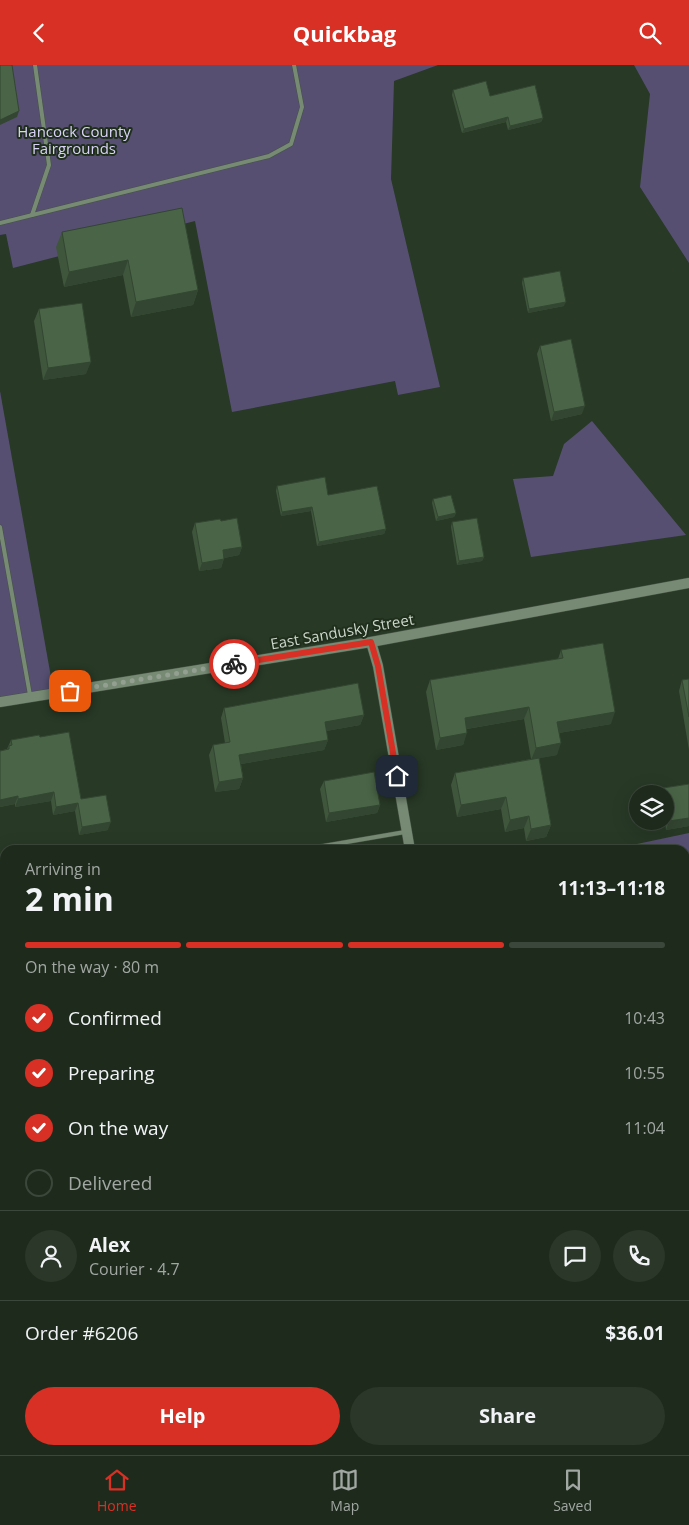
<!DOCTYPE html>
<html lang="en">
<head>
<meta charset="utf-8">
<style>
	body { margin:0; font-family:"Open Sans",sans-serif; background:#2b3729; color:#f1f3f6; height:100vh; display:flex; flex-direction:column; font-size:19px; white-space:nowrap }
	* { box-sizing:border-box; margin:0 }
	p { font-size:16px; color:#a1a7a3 }
	.icon { flex:none; width:28px; height:28px; fill:none; stroke:currentColor; stroke-width:2; stroke-linecap:round; stroke-linejoin:round }
	.map { position:relative; flex:1; overflow:hidden }
	.sheet { position:absolute; left:0px; top:780px; width:690px; height:610px; display:flex; flex-direction:column; background:#1e2b1c; border-radius:15px 15px 0 0; box-shadow:0 5px 20px #0002,0 0 0 1px #3c473b }
	.sheet>* { flex:none }
	.buttons { position:absolute; left:629px; top:720px; display:grid; gap:10px }
	.buttons a { display:grid; place-items:center; width:45px; height:45px; border-radius:50%; background:#1e2b1c; box-shadow:0 5px 20px #0002,0 0 0 1px #3c473b; font-size:25px }
	.pin { position:absolute; display:grid; place-items:center; width:42px; height:42px; color:#fff; margin:-21px; border-radius:10px; box-shadow:0 2px 8px #0006 }
	.courier { position:absolute; display:grid; place-items:center; width:50px; height:50px; margin:-25px; border:4px solid #d93025; border-radius:50%; background:#fff; color:#222; box-shadow:0 1px 6px #0007 }
	.overview em { font-style:normal; font-weight:700 }
	.overview div { display:flex; flex-direction:column-reverse }
	.overview { display:flex; align-items:center; justify-content:space-between; height:85px; padding:0 25px }
	h1 { font-size:32px; font-weight:700; line-height:38px }
	.bar { display:grid; grid-template-columns:repeat(4,1fr); gap:8px 5px; align-content:center; height:60px; padding:0 25px }
	.bar i { height:6px; border-radius:4px; background:#3c473b }
	.bar .on { background:#d93025 }
	.bar p { grid-column:span 4 }
	.line { display:flex; align-items:center; gap:12px; padding:0 25px; border-top:1px solid #3c473b }
	.line div { flex:1 }
	.round { display:grid; place-items:center; flex:none; width:52px; height:52px; border-radius:26px; background:#2b3729 }
	ol { padding:0 25px; list-style:none }
	li { display:flex; align-items:center; gap:15px; height:55px }
	li p { margin-inline-start:auto }
	li .icon { padding:5px; border-radius:50%; background:#d93025; color:#fff; stroke-width:4 }
	li:last-child { color:#a1a7a3 }
	li i { width:28px; height:28px; border:2px solid #3c473b; border-radius:50% }
	.action { display:flex; gap:10px; margin-top:auto; padding:10px 25px }
	.action a { flex:1; height:58px; border-radius:30px; background:#d93025; color:#fff; font-size:20px; font-weight:700; line-height:58px; text-align:center }
	.action a+a { background:#2b3729; color:#f1f3f6 }
	header { display:flex; justify-content:space-between; align-items:center; height:65px; padding:0 25px; background:#d93025; color:#fff; font-size:22px; font-weight:700 }
	.menu { display:flex; justify-content:space-around; align-items:center; height:70px; border-top:1px solid #3c473b; background:#1e2b1c; font-size:14px; color:#a1a7a3 }
	.menu a { display:grid; justify-items:center; gap:2px }
	.menu .on { color:#d93025 }
	.map>svg:first-child { display:block }
	.built { fill:#2a4027 }
	.green { fill:#564f72 }
	.lines { fill:none; stroke-linecap:round; stroke-linejoin:round }
	.lane-casing { stroke:#455343; stroke-width:5 }
	.secondary-casing { stroke:#455343; stroke-width:11 }
	.lane { stroke:#778b74; stroke-width:4 }
	.secondary { stroke:#778b74; stroke-width:10 }
	.wall { fill:#3f563c }
	.shaded-wall { fill:#334631 }
	.building { fill:#496446; stroke:#334631 }
	.done { stroke:#93a091; stroke-width:5; stroke-dasharray:0 9 }
	.route { stroke:#d93025; stroke-width:6 }
	.labels { text-anchor:middle; dominant-baseline:central; stroke-width:4; stroke-linejoin:round; paint-order:stroke }
	.park-label { font-size:15px; fill:#dad3f9; stroke:#1f2f1c }
	.street-label { font-size:15px; fill:#ccd7cb; stroke:#1f2f1c }
</style>
</head>
<body>
<header><svg class="icon" aria-label="back" viewBox="0 0 24 24"><path d="M15 5l-7 7 7 7"/></svg>Quickbag<svg class="icon" aria-label="search" viewBox="0 0 24 24"><circle cx="10" cy="10" r="6"/><path d="M15 15l6 6"/></svg></header>
<div class="map">
<svg width="689" height="1390" viewBox="0 0 689 1390">
	<rect width="100%" height="100%" fill="#283926"/>
	<path class="built" d="M35 1385H520L521 1390H36Z"/>
	<g class="green">
		<path d="M0 0H438L394 16 391 114 440 322 398 330 395 316 232 347 195 156 13 203 6 169 0 170Z"/>
		<path d="M634 0H689V198L640 122 650 29Z"/>
		<path d="M0 326 54 629 0 638Z"/>
		<path d="M592 356 686 470 531 492 513 414 553 411 564 379Z"/>
		<path d="M689 768V1120L685 1094V785H638L637 779Z"/>
		<path d="M5 1198V1385H35L36 1390H0V1199Z"/>
	</g>
	<g class="lines">
		<defs>
			<g id="lane">
				<path d="M32 150 49 100 35 0"/>
				<path d="M0 158 269 91 291 79 302 42 294 0"/>
				<path d="M0 462 30 630"/>
				<path d="M300 785 405 767"/>
				<path d="M215 1385 216 1390"/>
			</g>
			<g id="secondary">
				<path d="M371 577 378 601 410 785"/>
				<path d="M0 637 371 577 689 518"/>
				<path d="M520 1385 521 1390"/>
			</g>
		</defs>
		<use href="#lane" class="lane-casing"/>
		<use href="#secondary" class="secondary-casing"/>
		<use href="#lane" class="lane"/>
		<use href="#secondary" class="secondary"/>
	</g>
	<g class="wall">
		<path d="M453 25 490 31 543 53 541 57 508 65 506 57 462 68 452 30Z"/>
		<path d="M62 167 198 225 193 240 131 252 123 210 64 222 56 182Z"/>
		<path d="M523 213 564 241 528 248 522 218Z"/>
		<path d="M39 244 86 309 43 315 34 256Z"/>
		<path d="M540 281 582 349 551 356 537 289Z"/>
		<path d="M277 421 328 430 386 464 384 469 317 481 311 446 281 451 276 426Z"/>
		<path d="M433 434 456 448 454 452 436 456 432 438Z"/>
		<path d="M221 456 242 482 239 490 224 493 221 503 199 506 192 467 195 458Z"/>
		<path d="M452 457 484 492 482 496 457 500 451 462Z"/>
		<path d="M561 585 611 659 559 668 557 690 539 693 551 760 546 772 526 776 524 763 505 767 501 744 457 752 451 720 455 708 531 694 524 654 467 664 463 680 436 685 426 627 430 615 558 594Z"/>
		<path d="M689 614V685L679 626 682 615Z"/>
		<path d="M224 643 364 650 360 660 326 666 328 675 324 685 241 699 243 713 239 724 215 727 209 690 213 680 225 678 221 653Z"/>
		<path d="M40 672 81 734 108 765 79 770 75 746 53 750 51 736 15 742V739L0 742V686L7 684 11 675Z"/>
		<path d="M324 716 380 740 377 748 326 757 320 724Z"/>
		<path d="M689 719V761L666 765 665 756V729H661L663 723Z"/>
		<path d="M590 1385H641L642 1390H590Z"/>
	</g>
	<g class="shaded-wall">
		<path d="M19 46 17 52 0 60V55Z"/>
		<path d="M508 52 506 57 462 68 464 64Z"/>
		<path d="M543 53 541 57 508 65 510 61Z"/>
		<path d="M128 195 123 210 64 222 69 207Z"/>
		<path d="M198 225 193 240 131 252 136 237Z"/>
		<path d="M566 237 564 241 528 248 529 244Z"/>
		<path d="M91 297 86 309 43 315 48 303Z"/>
		<path d="M585 341 582 349 551 356 554 347Z"/>
		<path d="M312 442 311 446 281 451 282 447Z"/>
		<path d="M456 448 454 452 436 456 438 452Z"/>
		<path d="M386 464 384 469 317 481 319 477Z"/>
		<path d="M242 482 239 490 220 494 223 485Z"/>
		<path d="M484 492 482 496 457 500 459 496Z"/>
		<path d="M224 494 221 503 199 506 202 498Z"/>
		<path d="M529 642 524 654 460 665 465 653Z"/>
		<path d="M615 647 611 659 553 669 557 657Z"/>
		<path d="M364 650 360 660 321 667 325 657Z"/>
		<path d="M467 668 463 680 436 685 440 673Z"/>
		<path d="M328 675 324 685 235 700 239 690Z"/>
		<path d="M561 678 557 690 531 695 536 683Z"/>
		<path d="M243 713 239 724 215 727 219 717Z"/>
		<path d="M54 727 51 736 15 742 18 734Z"/>
		<path d="M18 731 15 739 0 742V735Z"/>
		<path d="M506 732 501 744 457 752 461 740Z"/>
		<path d="M78 738 75 746 53 750 56 742Z"/>
		<path d="M380 740 377 748 326 757 329 748Z"/>
		<path d="M529 751 524 763 505 767 510 755Z"/>
		<path d="M689 753V761L666 765 669 756Z"/>
		<path d="M111 757 108 765 79 770 82 762Z"/>
		<path d="M551 760 546 772 526 776 531 764Z"/>
	</g>
	<g class="building">
		<path d="M0 0H12L19 46 0 55Z"/>
		<path d="M486 16 490 31 535 20 543 53 510 61 508 52 464 64 453 25Z"/>
		<path d="M182 143 198 225 136 237 128 195 69 207 62 167Z"/>
		<path d="M560 206 566 237 529 244 523 213Z"/>
		<path d="M82 238 91 297 48 303 39 244Z"/>
		<path d="M571 274 585 341 554 347 540 281Z"/>
		<path d="M325 412 328 430 377 421 386 464 319 477 312 442 282 447 277 421Z"/>
		<path d="M451 430 456 448 438 452 433 434Z"/>
		<path d="M237 453 242 482 223 485 224 494 202 498 195 458 220 454 221 456Z"/>
		<path d="M477 453 484 492 459 496 452 457Z"/>
		<path d="M603 578 615 647 557 657 561 678 536 683 529 642 465 653 467 668 440 673 430 615 563 593 561 585Z"/>
		<path d="M689 614V652L682 615Z"/>
		<path d="M358 618 364 650 325 657 328 675 239 690 243 713 219 717 213 680 230 677 224 643Z"/>
		<path d="M69 667 81 734 106 730 111 757 82 762 78 738 56 742 54 727 18 734V731L0 735V686L9 684V681L12 680 11 675 39 670 40 672Z"/>
		<path d="M539 693 551 760 531 764 529 751 510 755 506 732 461 740 455 708Z"/>
		<path d="M374 707 380 740 329 748 324 716Z"/>
		<path d="M689 719V753L669 756 665 729H664L663 723Z"/>
		<path d="M378 782 379 785H357Z"/>
		<path d="M595 1385H641L642 1390H596Z"/>
	</g>
	<g class="lines">
		<path class="done" d="M70 626 234 599"/>
		<path class="route" d="M234 599 371 577 378 601 397 711"/>
	</g>
	<g class="labels">
		<g class="park-label">
			<text x="74" y="66">Hancock County<tspan x="74" dy="17">Fairgrounds</tspan></text>
		</g>
		<g class="street-label">
			<text transform="translate(342 566) rotate(-10)">East Sandusky Street</text>
		</g>
	</g>
</svg>
<div class="buttons">
<a><svg class="icon" aria-label="layers" viewBox="0 0 24 24"><path d="M12 4l9 5-9 5-9-5zM3 14l9 5 9-5"/></svg></a>
</div>
<div class="pin" style="left:70px;top:626px;background:#ea580c"><svg class="icon" aria-label="bag" viewBox="0 0 24 24"><path d="M5 8h14l-1 12H6zM9 8a3 3 0 0 1 6 0"/></svg></div>
<div class="pin" style="left:397px;top:711px;background:#1f2937"><svg class="icon" aria-label="home" viewBox="0 0 24 24"><path d="M3 11l9-7 9 7M6 9v11h12V9"/></svg></div>
<div class="courier" style="left:234px;top:599px"><svg class="icon" aria-label="bike" viewBox="0 0 24 24"><circle cx="6" cy="16" r="4"/><circle cx="18" cy="16" r="4"/><path d="M6 16l4-8h5l3 8M10 8l3 8H6M13 5h3"/></svg></div>
<section class="sheet">
<div class="overview"><div><h1>2 min</h1><p>Arriving in</p></div><em>11:13–11:18</em></div>
<div class="bar"><i class="on"></i><i class="on"></i><i class="on"></i><i></i><p>On the way · 80 m</p></div>
<ol>
<li><svg class="icon" aria-label="check" viewBox="0 0 24 24"><path d="M5 12l5 5 9-10"/></svg>Confirmed<p>10:43</p></li>
<li><svg class="icon" aria-label="check" viewBox="0 0 24 24"><path d="M5 12l5 5 9-10"/></svg>Preparing<p>10:55</p></li>
<li><svg class="icon" aria-label="check" viewBox="0 0 24 24"><path d="M5 12l5 5 9-10"/></svg>On the way<p>11:04</p></li>
<li><i></i>Delivered</li>
</ol>
<div class="line" style="height:90px"><a class="round"><svg class="icon" aria-label="person" viewBox="0 0 24 24"><circle cx="12" cy="8" r="4"/><path d="M4 21q1-7 8-7t8 7"/></svg></a><div><b>Alex</b><p>Courier · 4.7</p></div><a class="round"><svg class="icon" aria-label="chat" viewBox="0 0 24 24"><path d="M4 5h16v11H9l-5 4z"/></svg></a><a class="round"><svg class="icon" aria-label="phone" viewBox="0 0 24 24"><path d="M5 4h4l2 5-3 2q2 4 5 5l2-3 5 2v4C11 20 4 13 5 4z"/></svg></a></div>
<div class="line" style="height:65px"><div>Order #6206</div><b>$36.01</b></div>
<div class="action"><a>Help</a><a>Share</a></div>
</section>
</div>
<nav class="menu">
<a class="on"><svg class="icon" aria-label="home" viewBox="0 0 24 24"><path d="M3 11l9-7 9 7M6 9v11h12V9"/></svg>Home</a>
<a><svg class="icon" aria-label="map" viewBox="0 0 24 24"><path d="M3 6l6-2 6 2 6-2v14l-6 2-6-2-6 2zM9 4v14M15 6v14"/></svg>Map</a>
<a><svg class="icon" aria-label="saved" viewBox="0 0 24 24"><path d="M7 4h10v16l-5-4-5 4z"/></svg>Saved</a>
</nav>
</body>
</html>
